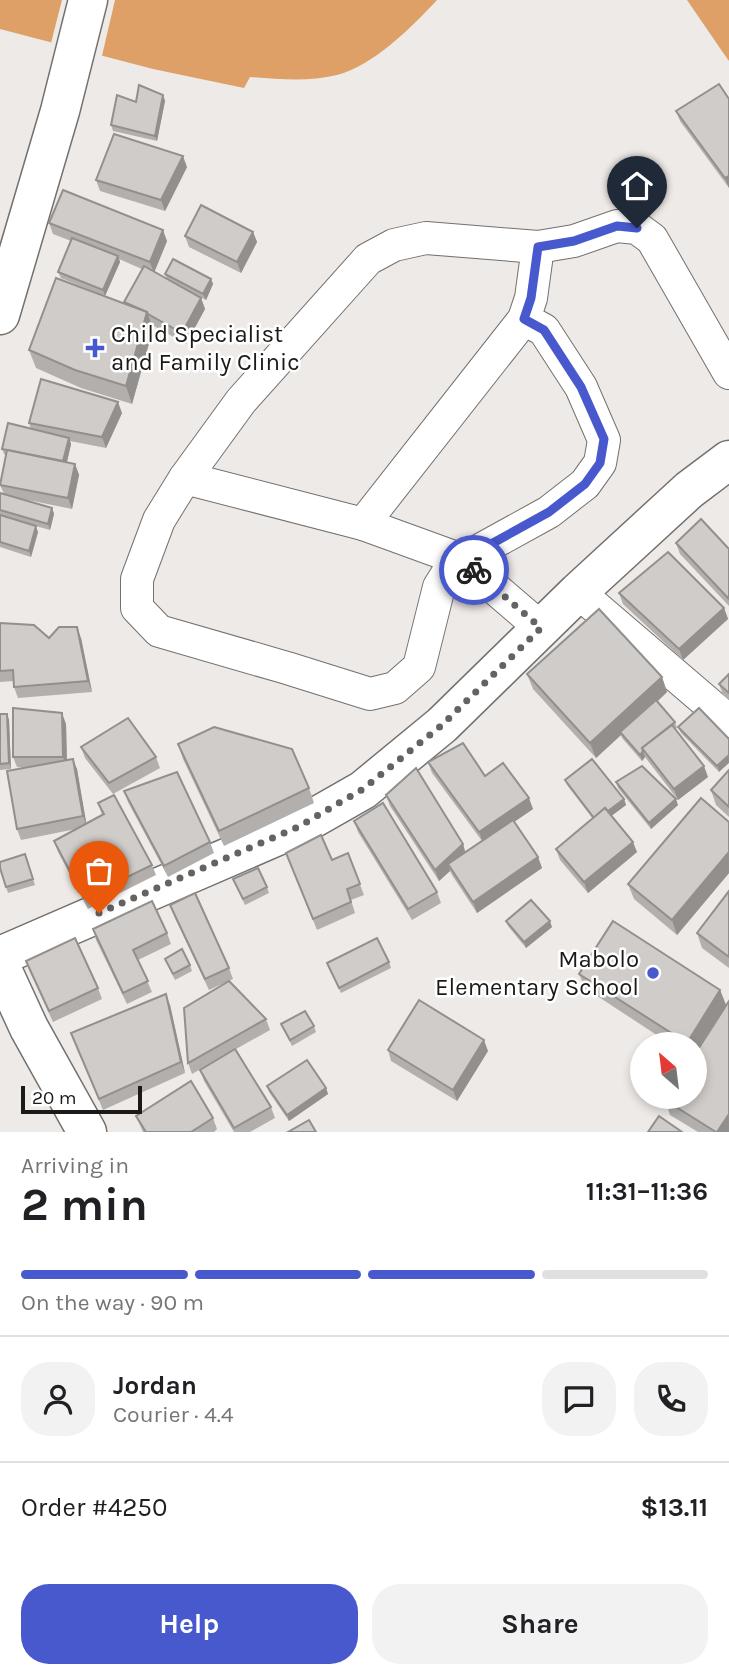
<!DOCTYPE html>
<html lang="en">
<head>
<meta charset="utf-8">
<style>
	body { margin:0; font-family:Karla,sans-serif; background:#f2f2f2; color:#202124; height:100vh; display:flex; flex-direction:column; font-size:26px; white-space:nowrap }
	* { box-sizing:border-box; margin:0 }
	p { font-size:23px; color:#757577 }
	.icon { flex:none; width:38px; height:38px; fill:none; stroke:currentColor; stroke-width:2; stroke-linecap:round; stroke-linejoin:round }
	.map { position:relative; height:1132px; overflow:hidden }
	.panel { display:flex; flex-direction:column; background:#fff; flex:1 }
	.panel>* { flex:none }
	.needle { width:46px; rotate:332deg }
	.controls { position:absolute; left:630px; top:1032px; display:grid; gap:14px }
	.controls a { display:grid; place-items:center; width:77px; height:77px; border-radius:50%; background:#fff; box-shadow:0 4px 10px #0003; font-size:35px }
	.scale { position:absolute; left:21px; bottom:18px; width:121px; box-sizing:border-box; padding-left:7px; border:4px solid #1b1a19; border-top:0; font-size:19px; line-height:24px; white-space:nowrap; color:#1b1a19; -webkit-text-stroke:5px #fff; paint-order:stroke }
	.pin { position:absolute; display:grid; place-items:center; width:60px; height:60px; color:#fff; margin:-72px -30px; border-radius:50% 50% 50% 0; rotate:-45deg; box-shadow:0 0 7px #0007 }
	.pin .icon { rotate:45deg }
	.courier { position:absolute; display:grid; place-items:center; width:70px; height:70px; margin:-35px; border:5px solid #4859ce; border-radius:50%; background:#fff; color:#222; box-shadow:0 2px 9px #0007 }
	.summary em { font-style:normal; font-weight:700 }
	.summary div { display:flex; flex-direction:column-reverse }
	.summary { display:flex; align-items:center; justify-content:space-between; height:119px; padding:0 21px }
	h1 { font-size:46px; font-weight:700; line-height:52px }
	.bar { display:grid; grid-template-columns:repeat(4,1fr); gap:10px 7px; align-content:center; height:84px; padding:0 21px }
	.bar i { height:9px; border-radius:5px; background:#e0e0e0 }
	.bar .selected { background:#4859ce }
	.bar p { grid-column:span 4 }
	.line { display:flex; align-items:center; gap:18px; padding:0 21px; border-top:2px solid #e0e0e0 }
	.line div { flex:1 }
	.round { display:grid; place-items:center; flex:none; width:74px; height:74px; border-radius:28px; background:#f2f2f2 }
	.button { display:flex; gap:14px; margin-top:auto; padding:14px 21px }
	.button a { flex:1; height:80px; border-radius:28px; background:#4859ce; color:#fff; font-size:28px; font-weight:700; line-height:80px; text-align:center }
	.button a+a { background:#f2f2f2; color:#202124 }
	.map>svg:first-child { display:block }
	.water { fill:#dea067 }
	.pier { fill:#eeeae7 }
	.lines { fill:none; stroke-linecap:round; stroke-linejoin:round }
	.street-casing { stroke:#73706d; stroke-width:34 }
	.secondary-casing { stroke:#73706d; stroke-width:41 }
	.street { stroke:#fff; stroke-width:32 }
	.secondary { stroke:#fff; stroke-width:38 }
	.wall { fill:#b3afad }
	.shaded-wall { fill:#928f8d }
	.building { fill:#d0ccc9; stroke:#928f8d; stroke-width:2 }
	.done { stroke:#656361; stroke-width:7; stroke-dasharray:0 12.6 }
	.route { stroke:#4859ce; stroke-width:9 }
	.poi-dot { fill:#4859ce; stroke:#fff; stroke-width:2.5 }
	.labels { text-anchor:middle; dominant-baseline:central; stroke-width:5; stroke-linejoin:round; paint-order:stroke }
	.poi-label { font-size:24px; fill:#1b1a19; stroke:#fff; text-anchor:start }
</style>
</head>
<body>
<div class="map">
<svg width="729" height="1132" viewBox="0 0 729 1132">
	<rect width="100%" height="100%" fill="#eeeae7"/>
	<g class="water">
		<path d="M0 0H437C412 27 373 66 337 75 308 82 279 79 250 77L244 88 153 69 0 29Z"/>
		<path d="M687 0H729V61L724 54Z"/>
	</g>
	<path class="pier" d="M62 0H115L101 60 50 47Z"/>
	<g class="lines">
		<defs>
			<g id="street">
				<path d="M538 247 531 298 524 319 363 524 462 560 541 628"/>
				<path d="M185 478 159 520 137 579V608L159 631 287 668 370 694 395 688 419 667 439 587 449 571 462 560 549 512 585 484 600 463 604 440 581 387 544 330 524 319"/>
				<path d="M363 524 185 478 241 401 368 259 394 245 426 238 538 247 574 241 617 226 637 228 652 239 729 373"/>
				<path d="M578 592 729 721"/>
			</g>
			<g id="secondary">
				<path d="M0 315 60 111 88 0"/>
				<path d="M0 956 298 827 363 790 442 725 578 592 689 490 729 460"/>
				<path d="M0 965 29 1028 87 1132"/>
			</g>
		</defs>
		<use href="#street" class="street-casing"/>
		<use href="#secondary" class="secondary-casing"/>
		<use href="#street" class="street"/>
		<use href="#secondary" class="secondary"/>
	</g>
	<g class="wall">
		<path d="M163 95 165 101 157 141 113 131 111 125 136 102Z"/>
		<path d="M729 99V188L680 121 676 111Z"/>
		<path d="M187 167 165 211 100 191 96 180Z"/>
		<path d="M49 223 167 241 154 272 167 279 165 274 211 279 213 284 206 300 184 289 201 298 205 309 186 344 152 325 153 329 132 404 81 388 36 368 29 350 125 303 124 302 142 269 119 259 120 262 105 296 61 278 58 272 71 241 53 234Z"/>
		<path d="M253 232 257 242 241 273 189 247 185 236Z"/>
		<path d="M122 413 106 448 70 441 71 444 67 462 75 464 79 475 72 509 18 498 52 508 54 514 50 530 25 523 38 532 31 557 0 547V493L4 494 0 485 6 455 4 454 2 449 31 429 29 423Z"/>
		<path d="M676 543 729 549V606L680 554Z"/>
		<path d="M619 593 724 608 728 619 683 660 623 604Z"/>
		<path d="M0 623 49 638H81L92 692 18 698 14 687V681L0 682Z"/>
		<path d="M527 674 662 677 667 692 657 702 675 722 677 728 675 729 708 777 678 800 645 757 642 761 622 738 621 735 596 758 533 689Z"/>
		<path d="M729 674V700L723 695 719 684Z"/>
		<path d="M699 708 719 772 681 733 678 727Z"/>
		<path d="M0 714H7L9 720 11 769 0 770Z"/>
		<path d="M66 724 67 760 77 769 86 824 102 815 98 803 152 865 156 875 88 909 58 852 54 841 76 829 21 840 17 829 25 768 17 767 13 757Z"/>
		<path d="M178 744 309 788 314 803 224 846 183 759Z"/>
		<path d="M81 747 156 757 160 768 113 794 85 758Z"/>
		<path d="M428 762 485 776 533 809 514 822 538 857 542 868 477 913 452 875 450 871 439 881 390 806 386 795 463 844 465 852 482 841 432 773Z"/>
		<path d="M729 770V817L716 805 711 790Z"/>
		<path d="M565 780 624 799 626 805 611 816 637 852 588 893 560 860 556 849 593 819 567 785Z"/>
		<path d="M616 782 678 805 651 829 618 788Z"/>
		<path d="M124 791 210 842 214 853 168 877 128 802Z"/>
		<path d="M354 821 437 892 441 903 412 920 358 832Z"/>
		<path d="M729 822V873L677 935 634 899 628 884Z"/>
		<path d="M286 853 332 860 348 853 364 895 351 900 355 913 317 930Z"/>
		<path d="M25 854 35 885 8 893 0 868Z"/>
		<path d="M233 879 267 887 269 893 245 905Z"/>
		<path d="M729 891V968L702 948 697 933Z"/>
		<path d="M170 905 229 968 233 979 209 990 174 916Z"/>
		<path d="M506 921 552 927 526 948 508 926Z"/>
		<path d="M93 929 167 933 171 944 138 960 152 992 127 1004 96 940Z"/>
		<path d="M165 959 190 965 192 971 175 980Z"/>
		<path d="M26 961 98 988 102 999 53 1022 30 972Z"/>
		<path d="M389 962 391 968 341 993 327 963Z"/>
		<path d="M579 974 720 990 726 1005 695 1045H672L585 988Z"/>
		<path d="M170 1005 185 1073 103 1110 71 1033Z"/>
		<path d="M266 1019 270 1030 236 1049 271 1107 275 1118 250 1132H234L204 1081 200 1070 227 1054 192 1074 188 1063Z"/>
		<path d="M281 1024 314 1026 316 1032 292 1046Z"/>
		<path d="M388 1050 488 1051 457 1101 391 1061Z"/>
		<path d="M267 1086 326 1088 328 1094 289 1121 269 1092Z"/>
		<path d="M665 1100 729 1132H698L670 1115Z"/>
		<path d="M136 1116 213 1118 217 1129 214 1132H143Z"/>
	</g>
	<g class="shaded-wall">
		<path d="M163 95 165 101 157 141 155 136Z"/>
		<path d="M183 156 187 167 165 211 161 200Z"/>
		<path d="M729 176V188L725 178Z"/>
		<path d="M163 230 167 241 154 273 150 262Z"/>
		<path d="M253 232 257 242 241 273 237 262Z"/>
		<path d="M118 256 120 262 105 296 103 290Z"/>
		<path d="M211 279 213 284 206 300 203 294Z"/>
		<path d="M201 298 205 309 186 344 182 333Z"/>
		<path d="M147 312 153 329 132 404 126 386Z"/>
		<path d="M118 402 122 413 106 448 102 437Z"/>
		<path d="M69 438 71 444 65 470 63 464Z"/>
		<path d="M75 464 79 475 72 509 68 498Z"/>
		<path d="M52 508 54 514 50 530 48 524Z"/>
		<path d="M36 526 38 532 31 557 29 551Z"/>
		<path d="M724 608 728 619 683 660 679 649Z"/>
		<path d="M77 627 81 638 92 692 88 681Z"/>
		<path d="M662 677 667 692 622 734 620 732 621 735 596 758 590 743Z"/>
		<path d="M62 713 66 724 67 768 63 757Z"/>
		<path d="M7 714 9 720 11 769 9 763Z"/>
		<path d="M643 751 645 757 642 761 640 755Z"/>
		<path d="M729 755V763L719 772 717 766Z"/>
		<path d="M73 759 77 769 87 827 83 816Z"/>
		<path d="M704 766 708 777 678 800 674 789Z"/>
		<path d="M529 798 533 809 483 843 479 832Z"/>
		<path d="M624 799 626 805 598 826 596 820Z"/>
		<path d="M676 799 678 805 651 829 649 823Z"/>
		<path d="M633 842 637 852 588 893 584 882Z"/>
		<path d="M463 844 466 855 448 864 450 871 439 881 435 870Z"/>
		<path d="M729 852V873L677 935 672 920Z"/>
		<path d="M538 857 542 868 477 913 473 902Z"/>
		<path d="M550 921 552 927 526 948 524 942Z"/>
		<path d="M720 990 726 1005 695 1053V1045H687V1043Z"/>
		<path d="M166 994 170 1005 185 1073 181 1062Z"/>
		<path d="M484 1040 488 1051 457 1101 453 1090Z"/>
		<path d="M326 1088 328 1094 289 1121 287 1115Z"/>
		<path d="M729 1114V1132H717Z"/>
	</g>
	<g class="building">
		<path d="M719 84 729 99V176L725 178 676 111Z"/>
		<path d="M139 85 163 95 155 136 111 125 117 95 136 102Z"/>
		<path d="M114 134 183 156 161 200 96 180Z"/>
		<path d="M63 190 163 230 150 262 49 223Z"/>
		<path d="M201 205 253 232 237 262 185 236Z"/>
		<path d="M72 238 118 256 103 290 58 272Z"/>
		<path d="M173 259 211 279 203 294 165 274Z"/>
		<path d="M144 266 201 298 182 333 148 314 147 312 124 302Z"/>
		<path d="M56 278 147 312 126 386 75 370 29 350Z"/>
		<path d="M41 379 118 402 102 437 29 423Z"/>
		<path d="M8 423 69 438 63 461 2 449Z"/>
		<path d="M7 450 75 464 68 498 0 485Z"/>
		<path d="M0 493 52 508 48 524 0 510Z"/>
		<path d="M0 515 36 526 29 551 0 542Z"/>
		<path d="M701 519 729 549V599L676 543Z"/>
		<path d="M668 552 724 608 679 649 619 593Z"/>
		<path d="M599 609 662 677 590 743 527 674Z"/>
		<path d="M0 623 34 625 49 638 59 627H77L88 681 14 687 13 670 0 671Z"/>
		<path d="M729 674V693L719 684Z"/>
		<path d="M656 700 675 722 642 748 643 751 640 755 620 732Z"/>
		<path d="M13 708 62 713 63 757H13Z"/>
		<path d="M699 708 729 739V755L717 766 678 727Z"/>
		<path d="M0 714H7L9 763 0 764Z"/>
		<path d="M128 718 156 757 109 783 81 747Z"/>
		<path d="M672 725 704 766 674 789 642 748Z"/>
		<path d="M214 727 292 749 309 788 219 831 178 744Z"/>
		<path d="M463 743 485 776 503 763 529 798 479 832 428 762Z"/>
		<path d="M73 759 83 816 17 829 7 771Z"/>
		<path d="M592 759 624 799 608 811 605 808 594 818 565 780Z"/>
		<path d="M642 766 676 799 649 823 616 782Z"/>
		<path d="M416 768 463 844 435 870 386 795Z"/>
		<path d="M729 770V807L711 790Z"/>
		<path d="M177 772 210 842 164 866 124 791Z"/>
		<path d="M114 795 152 865 84 898 54 841 104 814 98 803Z"/>
		<path d="M701 798 729 822V852L672 920 628 884Z"/>
		<path d="M383 803 437 892 408 909 354 821Z"/>
		<path d="M605 808 633 842 584 882 556 849Z"/>
		<path d="M513 820 538 857 473 902 448 864Z"/>
		<path d="M321 835 332 860 348 853 360 884 347 889 351 902 313 919 286 853Z"/>
		<path d="M25 854 33 879 6 887 0 868V862Z"/>
		<path d="M258 868 267 887 243 899 233 879Z"/>
		<path d="M729 891V957L697 933Z"/>
		<path d="M195 893 229 968 205 979 170 905Z"/>
		<path d="M531 900 550 921 524 942 506 921Z"/>
		<path d="M152 901 167 933 133 950 148 981 123 993 93 929Z"/>
		<path d="M613 921 720 990 687 1043 579 974Z"/>
		<path d="M75 938 98 988 49 1011 26 961Z"/>
		<path d="M377 938 389 962 339 988 327 963Z"/>
		<path d="M182 949 190 965 173 974 165 959Z"/>
		<path d="M229 981 266 1019 188 1063 184 1008Z"/>
		<path d="M166 994 181 1062 99 1099 71 1033Z"/>
		<path d="M419 1000 484 1040 453 1090 388 1050Z"/>
		<path d="M729 1001V1114L717 1132H716L665 1100 667 1097H695V1054Z"/>
		<path d="M305 1011 314 1026 290 1040 281 1024Z"/>
		<path d="M235 1049 271 1107 234 1128 200 1070Z"/>
		<path d="M307 1060 326 1088 287 1115 267 1086Z"/>
		<path d="M191 1081 213 1118 191 1132H146L136 1116Z"/>
		<path d="M659 1116 682 1132H648Z"/>
		<path d="M309 1120 316 1132H288Z"/>
	</g>
	<g class="lines">
		<path class="done" d="M99 913 298 827 363 789 442 725 541 628 474 570"/>
		<path class="route" d="M474 570 462 560 549 512 585 484 600 463 604 439 581 387 544 330 524 319 531 298 538 247 574 241 617 226 637 228"/>
	</g>
	<g class="poi-dot">
		<path d="M91.5 337.5h7v7h7v7h-7v7h-7v-7h-7v-7h7z"/>
		<circle cx="653" cy="973" r="7"/>
	</g>
	<g class="labels">
		<g class="poi-label">
			<text x="111" y="334">Child Specialist<tspan x="111" dy="28">and Family Clinic</tspan></text>
			<text x="639" y="959" text-anchor="end">Mabolo<tspan x="639" dy="28">Elementary School</tspan></text>
		</g>
	</g>
</svg>
<div class="controls">
<a><svg class="needle" viewBox="-14 -14 28 28"><path d="M0-13l5 13h-10z" fill="#e53935"/><path d="M0 13l5-13h-10z" fill="#757577"/></svg></a>
</div>
<div class="scale">20 m</div>
<div class="pin" style="left:99px;top:913px;background:#ea580c"><svg class="icon" aria-label="bag" viewBox="0 0 24 24"><path d="M5 8h14l-1 12H6zM9 8a3 3 0 0 1 6 0"/></svg></div>
<div class="pin" style="left:637px;top:228px;background:#1f2937"><svg class="icon" aria-label="home" viewBox="0 0 24 24"><path d="M3 11l9-7 9 7M6 9v11h12V9"/></svg></div>
<div class="courier" style="left:474px;top:570px"><svg class="icon" aria-label="bike" viewBox="0 0 24 24"><circle cx="6" cy="16" r="4"/><circle cx="18" cy="16" r="4"/><path d="M6 16l4-8h5l3 8M10 8l3 8H6M13 5h3"/></svg></div>
</div>
<section class="panel">
<div class="summary"><div><h1>2 min</h1><p>Arriving in</p></div><em>11:31–11:36</em></div>
<div class="bar"><i class="selected"></i><i class="selected"></i><i class="selected"></i><i></i><p>On the way · 90 m</p></div>
<div class="line" style="height:126px"><a class="round"><svg class="icon" aria-label="person" viewBox="0 0 24 24"><circle cx="12" cy="8" r="4"/><path d="M4 21q1-7 8-7t8 7"/></svg></a><div><b>Jordan</b><p>Courier · 4.4</p></div><a class="round"><svg class="icon" aria-label="chat" viewBox="0 0 24 24"><path d="M4 5h16v11H9l-5 4z"/></svg></a><a class="round"><svg class="icon" aria-label="phone" viewBox="0 0 24 24"><path d="M5 4h4l2 5-3 2q2 4 5 5l2-3 5 2v4C11 20 4 13 5 4z"/></svg></a></div>
<div class="line" style="height:91px"><div>Order #4250</div><b>$13.11</b></div>
<div class="button"><a>Help</a><a>Share</a></div>
</section>
</body>
</html>
